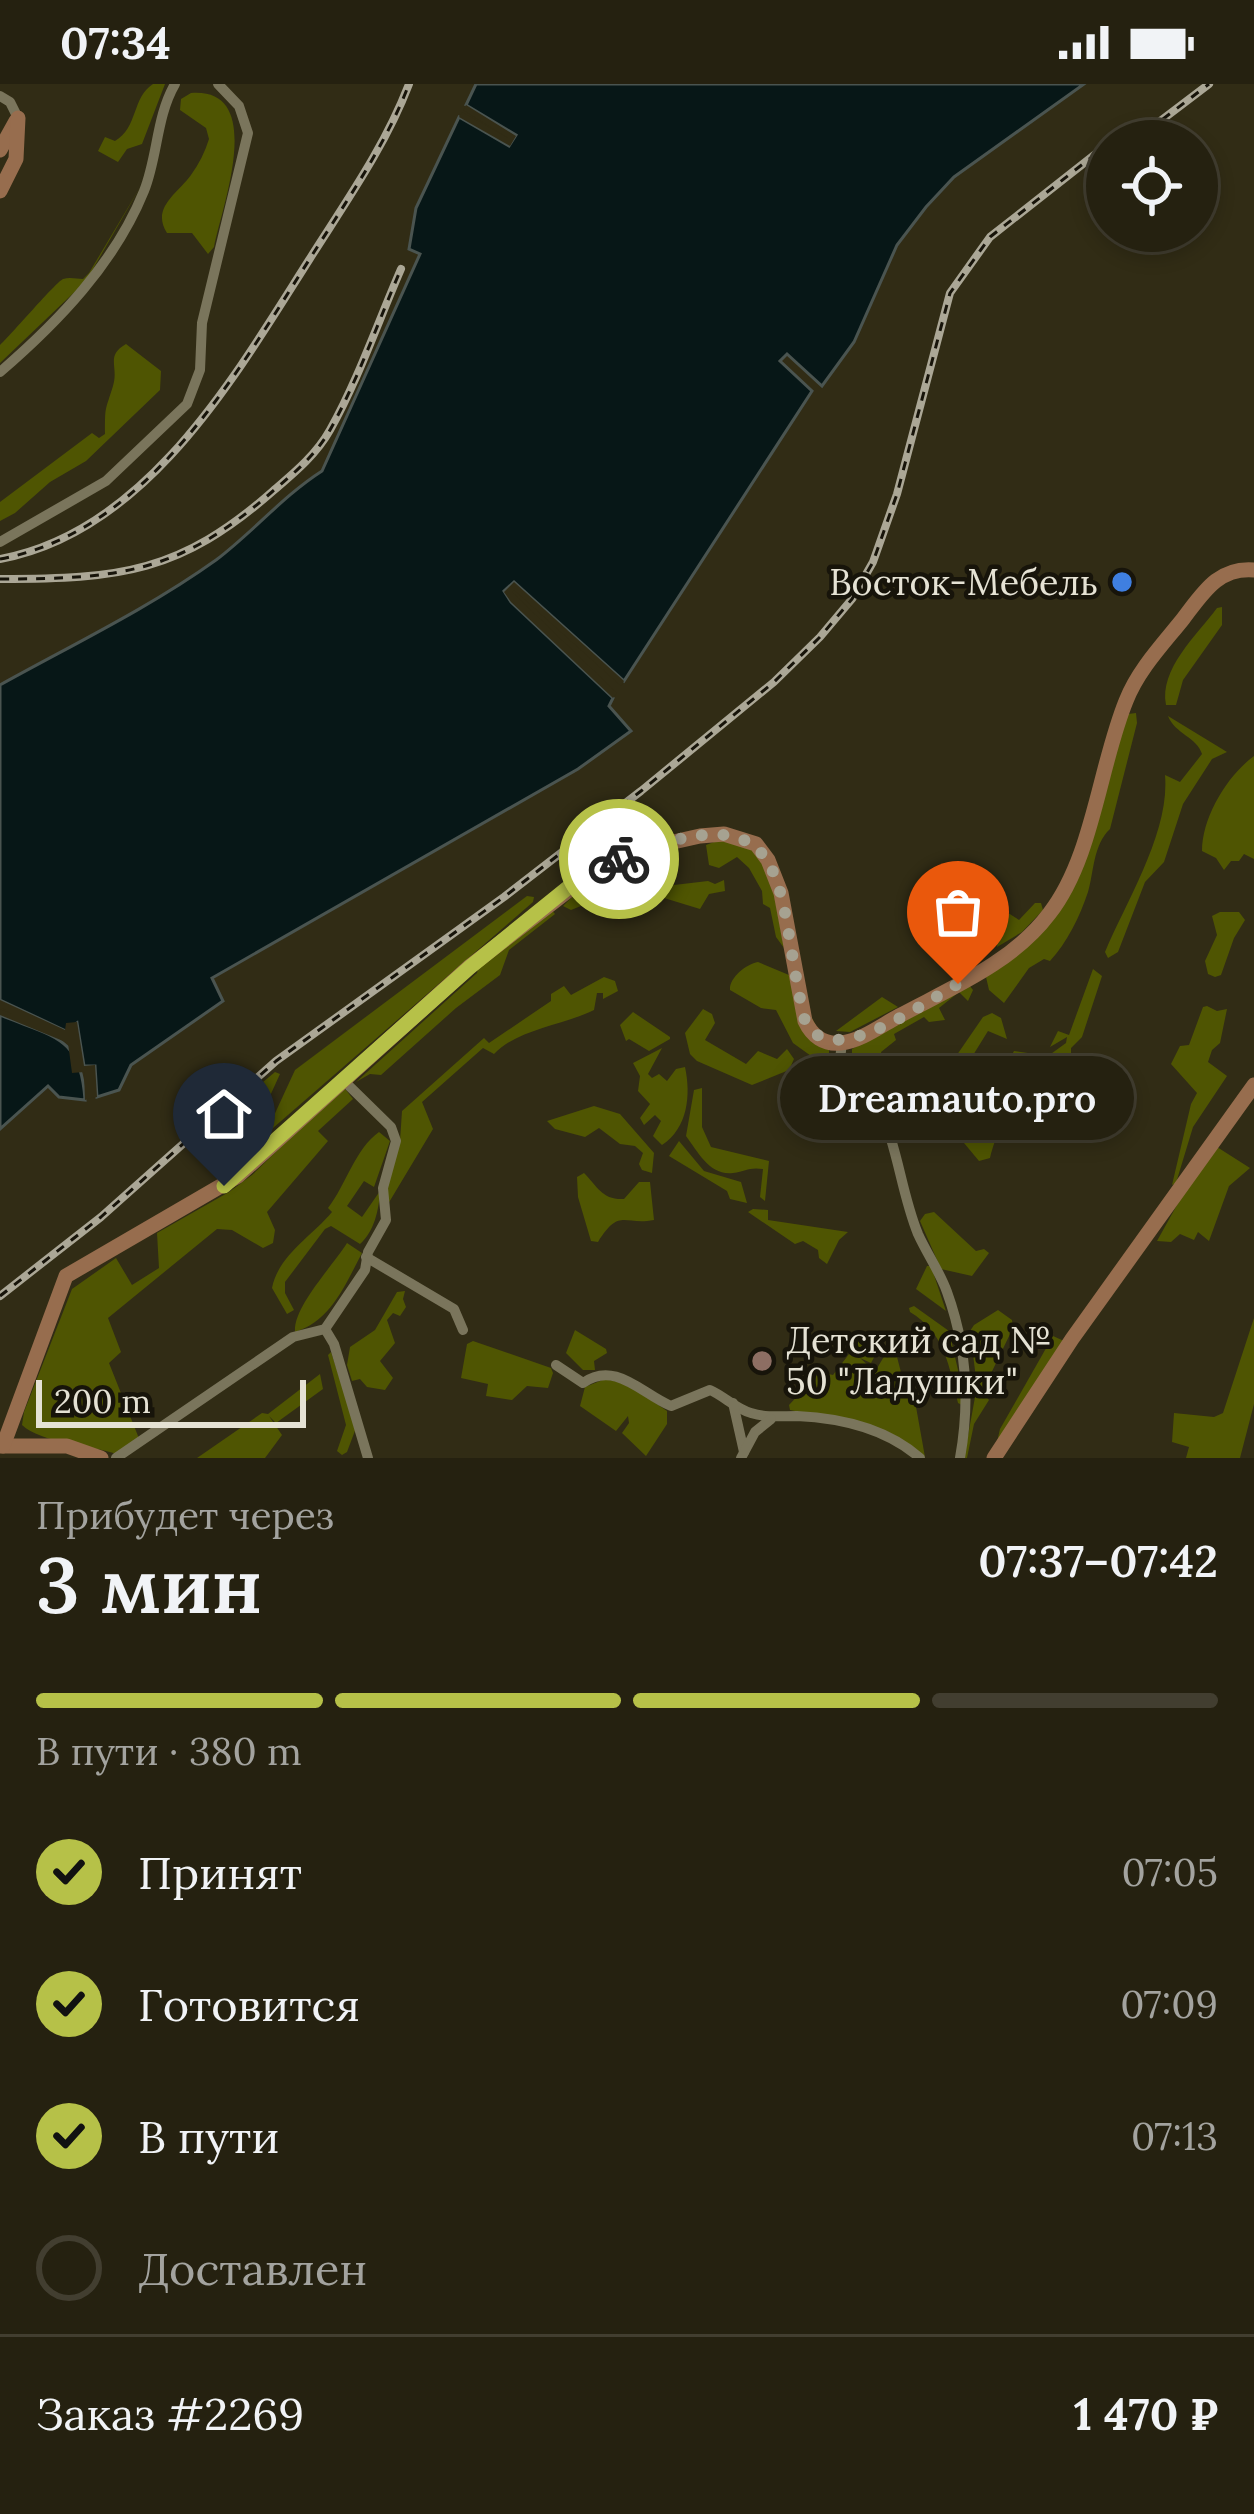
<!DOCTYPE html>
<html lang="ru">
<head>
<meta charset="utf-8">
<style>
	body { margin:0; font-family:Lora,serif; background:#2d2919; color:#f1f3f6; height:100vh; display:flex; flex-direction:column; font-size:45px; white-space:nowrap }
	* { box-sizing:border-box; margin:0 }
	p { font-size:39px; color:#a3a39f }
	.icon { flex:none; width:66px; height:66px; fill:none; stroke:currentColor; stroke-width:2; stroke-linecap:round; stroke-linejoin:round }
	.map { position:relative; height:1374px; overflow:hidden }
	.details { display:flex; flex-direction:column; background:#252110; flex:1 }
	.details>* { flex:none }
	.controls { position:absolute; left:1086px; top:36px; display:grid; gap:24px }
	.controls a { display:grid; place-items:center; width:132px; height:132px; border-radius:50%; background:#252110; box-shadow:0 6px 18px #0003,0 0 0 3px #423e30; font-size:60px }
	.scale { position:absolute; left:36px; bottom:30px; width:270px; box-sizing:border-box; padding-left:12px; border:6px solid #e5e2d4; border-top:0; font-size:33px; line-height:42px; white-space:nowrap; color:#e5e2d4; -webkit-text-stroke:9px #17140a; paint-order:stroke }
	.pin { position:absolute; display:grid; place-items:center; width:102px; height:102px; color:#fff; margin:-123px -51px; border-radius:50% 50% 50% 0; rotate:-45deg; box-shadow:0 0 12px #0007 }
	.pin .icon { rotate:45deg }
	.courier { position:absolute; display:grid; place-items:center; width:120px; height:120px; margin:-60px; border:9px solid #b6c148; border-radius:50%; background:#fff; color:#222; box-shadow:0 3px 15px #0007 }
	.bubble { position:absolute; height:84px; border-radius:42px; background:#252110; box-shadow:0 6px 18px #0003,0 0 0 3px #423e30; font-size:39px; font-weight:600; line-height:84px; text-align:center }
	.summary em { font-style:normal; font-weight:600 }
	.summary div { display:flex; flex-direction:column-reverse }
	.summary { display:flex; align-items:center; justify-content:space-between; height:204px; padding:0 36px }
	h1 { font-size:78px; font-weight:600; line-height:90px }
	.bar { display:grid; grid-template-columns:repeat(4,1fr); gap:18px 12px; align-content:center; height:144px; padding:0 36px }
	.bar i { height:15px; border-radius:9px; background:#423e30 }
	.bar .current { background:#b6c148 }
	.bar p { grid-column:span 4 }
	.line { display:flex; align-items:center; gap:30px; padding:0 36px; border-top:3px solid #423e30 }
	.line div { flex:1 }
	ol { padding:0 36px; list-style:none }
	li { display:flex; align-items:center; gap:36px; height:132px }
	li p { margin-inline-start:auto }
	li .icon { padding:12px; border-radius:50%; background:#b6c148; color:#111; stroke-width:4 }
	li:last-child { color:#a3a39f }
	li i { width:66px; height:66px; border:6px solid #423e30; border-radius:50% }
	.status { display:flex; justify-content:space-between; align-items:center; height:84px; padding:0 60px; background:#252110; direction:ltr }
	.status svg { height:33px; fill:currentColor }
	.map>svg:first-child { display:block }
	.green { fill:#4f5502 }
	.water { fill:#071717; stroke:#4a5450; stroke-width:3 }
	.pier { fill:#312c15 }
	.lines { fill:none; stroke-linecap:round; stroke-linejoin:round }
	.minor { stroke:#7a755c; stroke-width:10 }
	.secondary { stroke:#976d4e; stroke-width:15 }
	.rail-casing { stroke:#aba796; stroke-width:8 }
	.rail { stroke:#17140a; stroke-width:3; stroke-dasharray:9; stroke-linecap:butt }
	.done { stroke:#a6a291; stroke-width:12; stroke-dasharray:0 21.6 }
	.route { stroke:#b6c148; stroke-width:15 }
	.shop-dot { fill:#3f7fe0; stroke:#17140a; stroke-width:4.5 }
	.education-dot { fill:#8d6e63; stroke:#17140a; stroke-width:4.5 }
	.labels { text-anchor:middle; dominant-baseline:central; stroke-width:9; stroke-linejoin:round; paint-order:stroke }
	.poi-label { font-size:36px; fill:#e5e2d4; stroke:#17140a; text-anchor:end }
</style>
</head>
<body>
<div class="status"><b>07:34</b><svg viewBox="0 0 49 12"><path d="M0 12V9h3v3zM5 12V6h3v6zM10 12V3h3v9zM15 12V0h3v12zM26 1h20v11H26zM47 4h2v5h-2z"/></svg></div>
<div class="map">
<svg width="1254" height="1374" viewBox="0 0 1254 1374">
	<rect width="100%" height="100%" fill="#312c15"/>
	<g class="green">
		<path d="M153 0H165L142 60 127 65 118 78 98 67 105 53 115 57C138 44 132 13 153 0Z"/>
		<path d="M191 9C268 3 221 125 214 163L208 170 192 149H167C151 124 177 110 191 91 199 80 205 68 209 55L206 44 180 26 181 15Z"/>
		<path d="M142 100 86 197 0 279V261C11 251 56 198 63 195 70 193 77 195 83 195L89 189Z"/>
		<path d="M126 260 161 287 160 306 86 377 50 398 15 429 0 437V418L92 349 99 354 105 350C105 321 105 328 113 302 119 282 105 272 126 260Z"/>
		<path d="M1222 523V541L1183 596 1176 621H1166C1159 585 1197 551 1217 524Z"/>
		<path d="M1136 629 1137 639 1110 745C1093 761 1094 788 1088 808 1080 832 1067 859 1050 877L1044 875 1029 884 1004 919 989 906 986 893 1053 834 1128 630Z"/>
		<path d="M1168 632 1227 668 1212 675 1183 720 1164 778 1145 798 1118 868 1108 874 1105 868C1127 816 1170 748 1165 691L1180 698 1202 670C1197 653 1175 650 1168 632Z"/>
		<path d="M1254 672V775L1244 770 1239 777H1231L1224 786 1216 774 1202 767C1202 733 1227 692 1254 672Z"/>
		<path d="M725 754 753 763 772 798 784 864 776 853 770 824 763 820 762 807 749 784 737 773 719 784 709 781 706 761Z"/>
		<path d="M643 778 674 801 708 797 715 800 724 796 725 807 709 810 700 825 628 803 571 826 563 822 576 809Z"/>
		<path d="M527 812 534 813 533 818 265 1051 295 986Z"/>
		<path d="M1035 819H1041L1043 826 1022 848 997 863 1002 825 1019 836Z"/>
		<path d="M973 820 984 839 983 875 966 888 969 823Z"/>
		<path d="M550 824 555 830 509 866 500 891 456 924 381 991 370 990 356 998 477 889 479 880Z"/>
		<path d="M1220 828H1239L1245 836 1234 854 1221 891 1215 893 1208 890 1205 877 1217 851 1212 832Z"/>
		<path d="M758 878 789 891 829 966V975L818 977 793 959 776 926 761 924 730 906C729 894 746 880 758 878Z"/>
		<path d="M1093 885 1102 892 1082 953 1071 964V984L1082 1010 1076 1025 1036 1009C1010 1030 998 1041 990 1074L979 1077 964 1059 967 1043 941 1019 955 1016 971 1030 990 1021 992 1012 999 1005V994L1014 967 1048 972 1066 959 1067 953 1050 963 1058 947 1069 951Z"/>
		<path d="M604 893 615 897 618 907 603 915V909H597L594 926C561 942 518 945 494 970L483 964 422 1018 433 1045 388 1120 386 1104 400 1057 402 1027 484 954 489 959 551 917V910L564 902 571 911Z"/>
		<path d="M969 901 973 906 968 917 959 908 939 924 945 936 929 938 924 933 894 950 896 956 881 968 886 991 880 1000 871 996 876 990 872 982 852 978V965Z"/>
		<path d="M882 913 898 923 850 948 836 947Z"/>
		<path d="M1207 922 1217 927 1227 925 1220 959 1212 966 1208 978 1227 992 1193 1043 1176 1099 1172 1101 1191 1020 1197 1009 1171 980 1180 962 1189 961 1203 923Z"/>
		<path d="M703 925 712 930 715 939 705 956 746 980 758 967 777 975 787 965 794 975 789 986 752 1001 697 977 690 970 685 949Z"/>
		<path d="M633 928 670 953V955L649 967 629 955 626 957 620 941Z"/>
		<path d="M992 929 1001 934 1007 955 988 947 957 997 949 996 941 1002 939 997 983 933Z"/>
		<path d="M662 964 648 990 652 994 659 990 667 997 676 985 685 983C691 1011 688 1044 662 1061L653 1052 661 1037 655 1031 644 1041 640 1034 650 1020 638 1007 640 992 633 979Z"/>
		<path d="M275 988 280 990 264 1025 250 1024 245 1013Z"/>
		<path d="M702 1004V1043L711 1063 769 1077 765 1117 760 1113 763 1085C749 1083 746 1087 733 1089 710 1092 698 1068 686 1052L694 1006Z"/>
		<path d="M340 1006H346L353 1015 318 1047 328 1057 267 1128 275 1146 273 1159 263 1164 232 1146 217 1145 108 1234 121 1268 109 1279 140 1357 117 1370C90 1361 41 1359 22 1341L24 1328 72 1205 116 1174 132 1201 159 1184 157 1149 229 1108 252 1091Z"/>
		<path d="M594 1022 620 1030 654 1069 652 1089 642 1086 639 1080 643 1069 635 1062 620 1060 599 1044 585 1053 555 1045 547 1037Z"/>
		<path d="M379 1048 390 1057 374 1103 364 1097 347 1122 362 1133 380 1107C379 1126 374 1148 360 1160L331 1142 325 1145 285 1198V1209L294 1226 287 1230 272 1204C278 1172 312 1152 332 1128L328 1124C346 1101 355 1065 379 1048Z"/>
		<path d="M679 1057 704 1087 741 1098 747 1119 730 1115 727 1107 669 1072Z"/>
		<path d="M1217 1063 1250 1084 1229 1102 1209 1157 1198 1148 1194 1156 1180 1150 1171 1158 1157 1157 1187 1103Z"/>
		<path d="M584 1089C598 1103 602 1116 624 1115L639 1098H650L654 1136C624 1142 620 1123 598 1158L591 1157 578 1113 577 1093Z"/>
		<path d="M753 1125 768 1126V1136L848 1148 839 1156 827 1180 819 1174 818 1166 803 1157 795 1160 748 1128Z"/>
		<path d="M934 1128 976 1167 984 1165 989 1169 972 1192 941 1185 920 1137 925 1130Z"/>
		<path d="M347 1159 362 1169C345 1201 331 1237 295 1248 293 1223 332 1183 347 1159Z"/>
		<path d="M927 1182H931L946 1227 916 1205Z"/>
		<path d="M405 1207 403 1215 406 1223 400 1232 393 1229 387 1236 395 1259 380 1277 393 1294 385 1306 367 1303 360 1295 352 1297 347 1281 350 1263 375 1246 397 1208Z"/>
		<path d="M914 1222 949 1247 964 1312 962 1321 958 1319C949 1282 945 1249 910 1228L909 1224Z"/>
		<path d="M998 1226 1012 1236 1013 1244 982 1308 989 1316 974 1340 967 1374H964L977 1302 970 1247 974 1241Z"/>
		<path d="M1254 1234V1320L1240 1374H1186L1189 1363 1172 1358 1174 1329 1214 1333 1223 1329Z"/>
		<path d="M575 1246 606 1265 607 1269 594 1277 595 1286H583L566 1269Z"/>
		<path d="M1053 1252 1064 1257 997 1358 1000 1345Z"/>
		<path d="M473 1257 551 1284 553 1289 548 1304 527 1302 512 1316 486 1312 488 1300 461 1294 467 1260Z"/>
		<path d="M859 1257 877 1268 871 1279 860 1274 871 1284 861 1304 866 1303 889 1264 896 1269 904 1300 885 1311 913 1306 925 1373 887 1347 790 1326 789 1321 820 1288 833 1291Z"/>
		<path d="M331 1268 356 1344 347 1368 342 1371 337 1367 346 1341 328 1271Z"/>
		<path d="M320 1290 323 1305 276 1339 269 1332 282 1351 265 1374H197L262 1329 268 1330Z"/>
		<path d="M605 1295 628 1300 667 1327V1340L646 1372 622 1349 629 1339 628 1332 616 1347 580 1322 585 1303Z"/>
	</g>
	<g class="water">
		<path d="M476 0H1084L954 93 926 123 897 161 854 258 822 302 787 270 780 277 812 307 624 597 514 498 504 507 511 518 613 614 609 622 631 647 578 685 212 894 223 917 131 981 119 1006 97 1013 95 982H84L77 939 66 947 0 916V601C72 561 149 524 216 476 253 448 283 412 322 387L420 170 409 165 416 124 459 33 509 62 516 51 466 21Z"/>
		<path d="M0 931C53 953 81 951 85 1016L59 1013 48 1002 0 1045Z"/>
	</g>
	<g class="pier">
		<path d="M466 21 516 52 510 62 459 33 462 28 508 54 463 26Z"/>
		<path d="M514 498 624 597 621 602 514 506 512 508 617 609 613 614 511 518 504 508Z"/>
		<path d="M0 916 65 946 66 939 77 938 84 982 95 981 97 1013 91 1014 90 988 91 1014 85 1016 84 988 72 989 68 959 0 931V925L12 930 0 923Z"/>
	</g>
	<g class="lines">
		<g class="minor">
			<path d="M0 12 10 18 18 34"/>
			<path d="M0 288C58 238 115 179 144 107 158 72 156 33 175 0"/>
			<path d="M0 458 106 397 187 320 200 286 202 239 248 49 239 22 218 0"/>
			<path d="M842 959 840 975C898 1018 893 1089 918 1150 927 1170 940 1188 947 1208 967 1263 970 1318 960 1374"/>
			<path d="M366 1173 454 1225 463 1246"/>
			<path d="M325 1245 334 1260 368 1374"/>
			<path d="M556 1281 583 1299C615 1276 642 1310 671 1322L710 1306C724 1312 736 1325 751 1329 767 1334 781 1332 797 1332 840 1334 887 1345 920 1374"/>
			<path d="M733 1319 744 1368"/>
			<path d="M116 1374 293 1253 325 1245 365 1186 368 1168 386 1136 383 1104 396 1057 391 1043 342 995"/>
			<path d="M741 1374 755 1348 771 1335"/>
		</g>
		<g class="secondary">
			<path d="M0 66 16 37"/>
			<path d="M0 107 16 75 18 34"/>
			<path d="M0 1362H67L101 1374"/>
			<path d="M3 1362 66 1192 238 1092 469 883 595 786 642 765 700 752 724 750 756 760 768 776 781 809 805 937C812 952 824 961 841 959 861 957 882 941 899 932 951 904 1012 879 1049 830 1093 774 1099 683 1126 617 1138 586 1163 560 1183 535 1203 509 1218 483 1254 486"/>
			<path d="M994 1374 1072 1255 1254 1001"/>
		</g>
		<defs>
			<g id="rail">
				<path d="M1134 57 1209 0"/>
				<path d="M0 475C147 448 235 292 309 176 345 119 385 63 409 0"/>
				<path d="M0 495C120 495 180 489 273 407 294 389 316 371 330 346 358 296 378 238 401 185"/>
				<path d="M0 1212 101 1133 276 977 504 813 641 707 774 598 820 553 852 515 873 478 897 410 950 209 990 153 1107 61"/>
			</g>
		</defs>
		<use href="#rail" class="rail-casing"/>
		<use href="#rail" class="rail"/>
	</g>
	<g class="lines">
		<path class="done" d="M619 775C802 701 773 806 805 937 830 989 924 918 958 900"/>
		<path class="route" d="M224 1102 470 883 570 802 619 775"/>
	</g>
	<circle class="shop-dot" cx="1122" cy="498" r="12"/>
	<circle class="education-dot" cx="762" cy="1277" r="12"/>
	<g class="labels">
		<g class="poi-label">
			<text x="1098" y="498">Восток-Мебель</text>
			<text x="786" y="1256" text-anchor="start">Детский сад №<tspan x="786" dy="41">50 "Ладушки"</tspan></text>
		</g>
	</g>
</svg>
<div class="controls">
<a><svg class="icon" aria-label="locate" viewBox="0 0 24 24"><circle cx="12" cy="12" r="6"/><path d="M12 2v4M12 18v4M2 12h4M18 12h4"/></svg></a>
</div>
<div class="scale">200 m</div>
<div class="pin" style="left:958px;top:900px;background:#ea580c"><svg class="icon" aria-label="bag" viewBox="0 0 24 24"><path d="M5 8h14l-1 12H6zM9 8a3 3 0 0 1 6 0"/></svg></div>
<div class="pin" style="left:224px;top:1102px;background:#1f2937"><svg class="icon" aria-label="home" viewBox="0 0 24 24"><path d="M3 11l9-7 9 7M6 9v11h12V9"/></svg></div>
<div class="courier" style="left:619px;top:775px"><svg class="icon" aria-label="bike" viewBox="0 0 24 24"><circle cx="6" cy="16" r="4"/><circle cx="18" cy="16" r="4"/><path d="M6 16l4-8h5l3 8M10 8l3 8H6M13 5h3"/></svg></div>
<div class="bubble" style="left:780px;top:972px;width:354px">Dreamauto.pro</div>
</div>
<section class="details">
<div class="summary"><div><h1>3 мин</h1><p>Прибудет через</p></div><em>07:37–07:42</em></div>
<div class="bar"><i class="current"></i><i class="current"></i><i class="current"></i><i></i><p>В пути · 380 m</p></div>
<ol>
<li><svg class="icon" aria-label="check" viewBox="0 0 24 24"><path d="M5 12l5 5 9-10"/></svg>Принят<p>07:05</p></li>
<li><svg class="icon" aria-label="check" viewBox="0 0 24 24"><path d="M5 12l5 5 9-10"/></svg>Готовится<p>07:09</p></li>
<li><svg class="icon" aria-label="check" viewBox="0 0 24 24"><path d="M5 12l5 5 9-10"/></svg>В пути<p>07:13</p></li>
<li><i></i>Доставлен</li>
</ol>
<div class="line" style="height:156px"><div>Заказ #2269</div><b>1 470 ₽</b></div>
</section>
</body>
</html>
